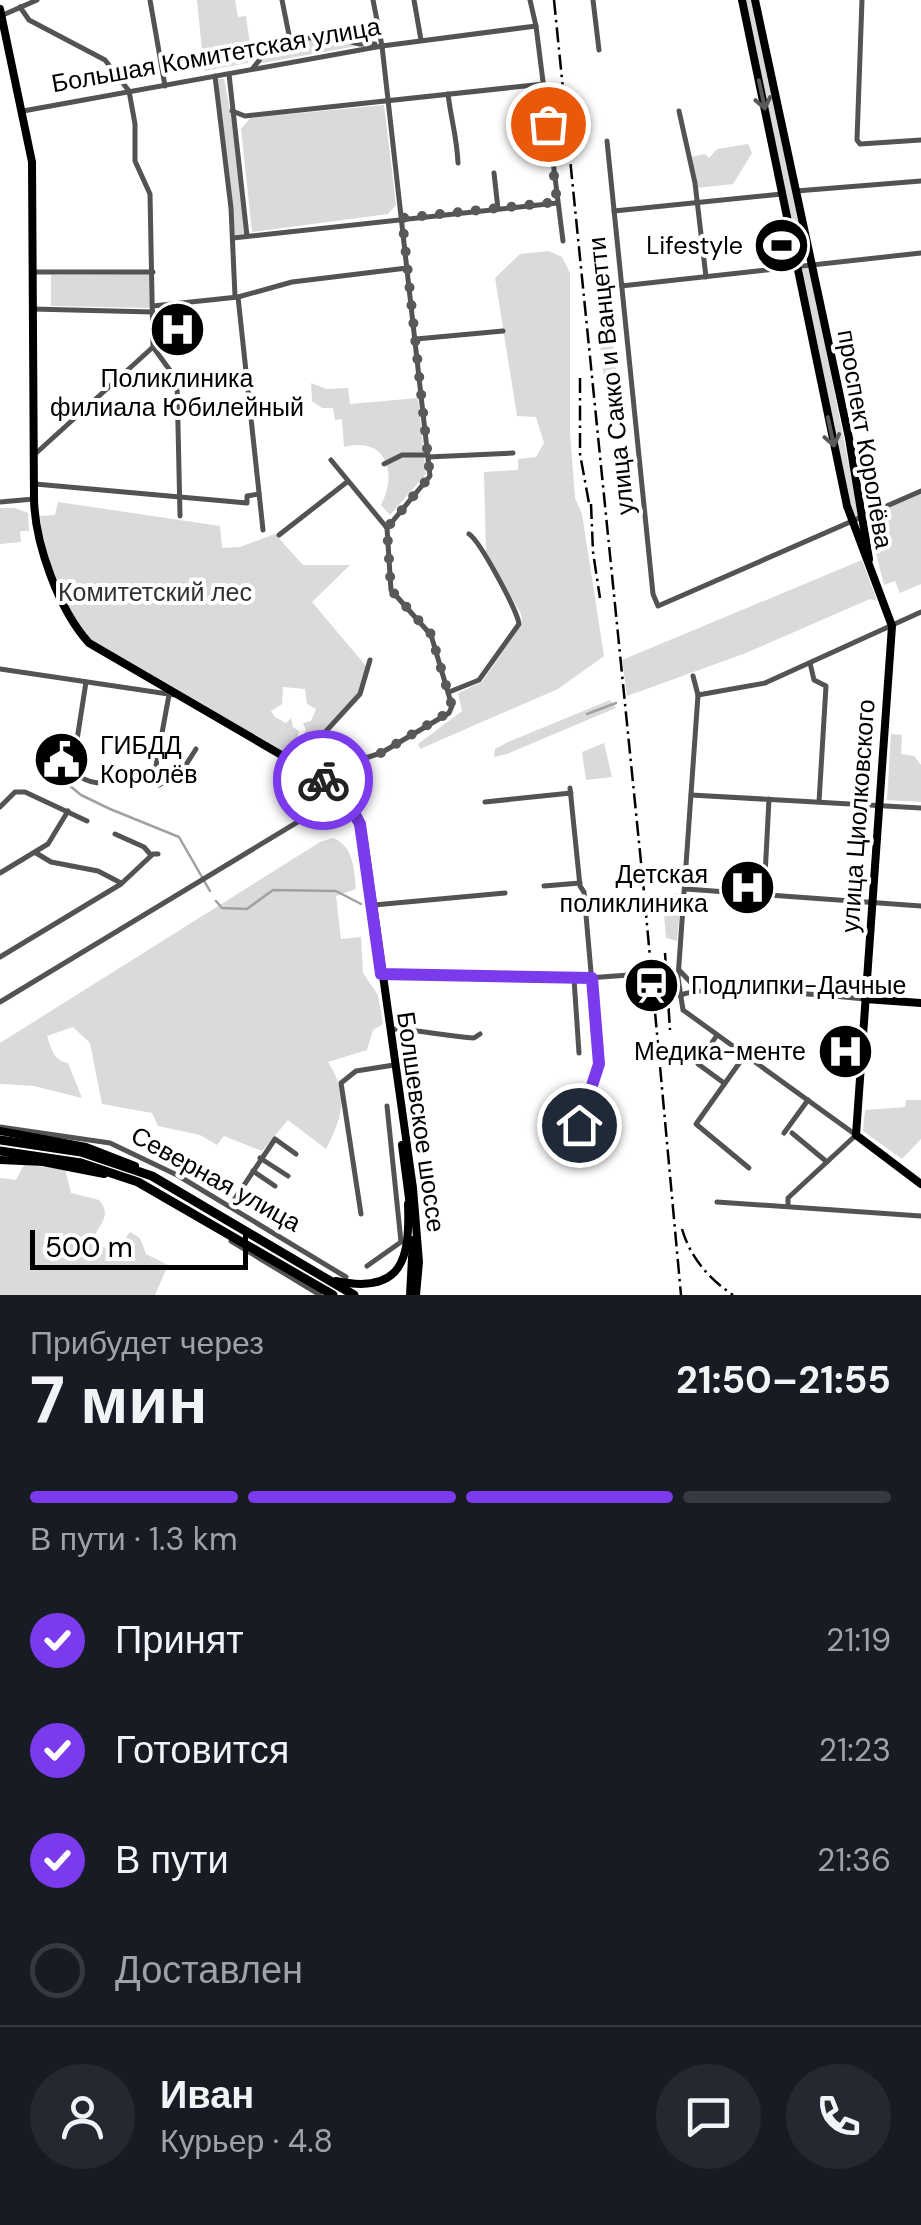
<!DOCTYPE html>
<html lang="ru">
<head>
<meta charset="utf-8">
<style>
	body { margin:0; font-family:"DM Sans",sans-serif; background:#242831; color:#f1f3f6; height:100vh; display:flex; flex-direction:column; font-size:38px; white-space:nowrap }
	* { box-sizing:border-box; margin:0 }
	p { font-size:32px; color:#9ea1a6 }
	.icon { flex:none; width:55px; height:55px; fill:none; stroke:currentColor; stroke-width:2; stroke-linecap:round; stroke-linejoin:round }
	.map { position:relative; height:1295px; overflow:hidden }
	.drawer { display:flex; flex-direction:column; background:#171b24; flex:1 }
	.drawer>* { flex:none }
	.scale { position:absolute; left:30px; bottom:25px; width:218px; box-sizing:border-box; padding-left:10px; border:5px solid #000; border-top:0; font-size:28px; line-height:35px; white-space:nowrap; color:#000; -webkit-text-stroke:8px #fff; paint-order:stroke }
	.pin { position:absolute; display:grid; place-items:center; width:85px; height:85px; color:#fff; margin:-42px; border:5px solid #fff; border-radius:50%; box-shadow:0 2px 10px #0007 }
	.courier { position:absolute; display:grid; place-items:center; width:100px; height:100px; margin:-50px; border:8px solid #7c3aed; border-radius:50%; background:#fff; color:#222; box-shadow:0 2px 12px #0007 }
	.head em { font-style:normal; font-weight:700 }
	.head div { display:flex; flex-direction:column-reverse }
	.head { display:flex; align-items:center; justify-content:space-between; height:170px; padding:0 30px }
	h1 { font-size:65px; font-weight:700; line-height:75px }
	.bar { display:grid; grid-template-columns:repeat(4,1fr); gap:15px 10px; align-content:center; height:120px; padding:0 30px }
	.bar i { height:12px; border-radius:8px; background:#363941 }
	.bar .current { background:#7c3aed }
	.bar p { grid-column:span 4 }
	.line { display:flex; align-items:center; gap:25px; padding:0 30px; border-top:2px solid #363941 }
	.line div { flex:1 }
	.round { display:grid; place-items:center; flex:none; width:105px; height:105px; border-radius:52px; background:#242831 }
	ol { padding:0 30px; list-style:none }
	li { display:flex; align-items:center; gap:30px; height:110px }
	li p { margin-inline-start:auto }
	li .icon { padding:10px; border-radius:50%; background:#7c3aed; color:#fff; stroke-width:4 }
	li:last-child { color:#9ea1a6 }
	li i { width:55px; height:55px; border:5px solid #363941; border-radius:50% }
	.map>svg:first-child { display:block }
	.green { fill:#dadada; fill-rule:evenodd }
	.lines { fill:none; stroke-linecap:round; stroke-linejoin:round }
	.stream { stroke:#a1a1a1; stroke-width:2.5 }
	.minor { stroke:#535353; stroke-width:5 }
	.major { stroke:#000; stroke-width:8 }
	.highway { stroke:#000; stroke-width:9 }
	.rail { stroke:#000; stroke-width:2.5; stroke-dasharray:15 5 2.5 5; stroke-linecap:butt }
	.oneway { stroke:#595959 }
	.done { stroke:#595959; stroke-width:10; stroke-dasharray:0 18 }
	.route { stroke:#7c3aed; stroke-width:12 }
	.labels { text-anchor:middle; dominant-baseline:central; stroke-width:8; stroke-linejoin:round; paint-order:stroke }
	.street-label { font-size:25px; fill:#000; stroke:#fff }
	.poi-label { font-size:25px; fill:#000; stroke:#fff; text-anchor:end }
	.park-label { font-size:25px; fill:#313131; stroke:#fff }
</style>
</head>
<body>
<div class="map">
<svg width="921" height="1295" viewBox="0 0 921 1295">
	<rect width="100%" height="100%" fill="#fff"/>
	<g class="green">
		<path d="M197 0H235L238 17 246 16 252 59 247 63 204 71Z"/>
		<path d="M744 0H753L807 259 798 261Z"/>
		<path d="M310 39 357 46 257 64 263 60Z"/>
		<path d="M218 79H224L234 130 245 234 235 235Z"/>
		<path d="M384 105 396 205 388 214 252 232 241 129 250 118Z"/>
		<path d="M748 144 752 153 733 184 697 188 691 157 705 154 709 158 717 149Z"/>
		<path d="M549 251 562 257 570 273V432L575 498 582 514 604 656 558 689 420 749 418 744 462 711 458 693 482 682 522 624 521 614 486 553 484 472 518 470V459L536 457 544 443 536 417 517 416 495 278 520 254Z"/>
		<path d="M807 268 810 269 859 516 852 519 800 270Z"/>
		<path d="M151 274V308L51 306V275Z"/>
		<path d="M608 292 620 407 607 409 595 294Z"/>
		<path d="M311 383 326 389 348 388 350 404 418 398 426 474 390 515 381 505C398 472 386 436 344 447L342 419 335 420 333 408H322L312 401Z"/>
		<path d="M921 494V584L900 593 895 581 884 585 867 517Z"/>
		<path d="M58 502 220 526 222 548 240 547 275 534 303 565H350L312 602 366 666 358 693 297 759 100 647C68 623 44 556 40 516L55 515ZM283 687 305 689 307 704 316 709 311 721 303 723 306 730 302 737 306 743 300 749 295 744 299 731 293 727 291 718 286 723 275 717 271 711 282 704Z"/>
		<path d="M0 508H15L28 513 29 531H20L21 542 0 544Z"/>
		<path d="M862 560 877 601 870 599 746 653 627 696 622 660Z"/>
		<path d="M610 700 616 708 507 754 494 757 495 749 508 742Z"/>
		<path d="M891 734 902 735 901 754 914 756 921 765V802L887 800Z"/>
		<path d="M604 743 612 777 586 780 582 752Z"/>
		<path d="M333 838C354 846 354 870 356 889L336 896 341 939 361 937 363 973 378 995 383 1024 373 1030 367 1050 328 1062C349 1095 343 1116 326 1149L288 1120 262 1151 224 1136 217 1145 200 1135 158 1126 152 1113 102 1104 90 1043 73 1027 47 1036C52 1050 53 1060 68 1063L82 1098 34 1086 0 1084V1043L320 842Z"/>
		<path d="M678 893 681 896 677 941 666 938 663 902Z"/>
		<path d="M906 1100H921V1139L902 1159 863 1131 865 1110 905 1107Z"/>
		<path d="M24 1165 65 1169 71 1193 99 1200C111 1214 102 1222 95 1235L99 1245 115 1252 130 1232 140 1238 146 1254 168 1265 155 1295H0V1178L16 1180Z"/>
	</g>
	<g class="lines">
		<g class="stream">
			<path d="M587 714 616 703"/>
			<path d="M58 776 81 795 110 809 179 837 210 891"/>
			<path d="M216 901 222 908 247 909 273 890 336 891 361 904"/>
		</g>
		<g class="minor">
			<path d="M150 0 165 86"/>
			<path d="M282 0 291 45"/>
			<path d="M414 0 421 40"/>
			<path d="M530 0 536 26 563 241"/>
			<path d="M593 0 599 50"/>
			<path d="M862 0 857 140 860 144 921 140"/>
			<path d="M20 7 29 20 105 60 129 91 135 124V161L150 194 153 347 177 380 180 516"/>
			<path d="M3 15 37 0"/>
			<path d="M253 68 261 58 309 38 323 36 360 44H375"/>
			<path d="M229 74 247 236"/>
			<path d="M215 76 231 208 235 296"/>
			<path d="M448 94C451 119 457 138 458 163"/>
			<path d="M23 111 382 46 536 26"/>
			<path d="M232 111 245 116 544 84"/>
			<path d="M679 111 695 183 706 277"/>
			<path d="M607 141 653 594 658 606 921 491"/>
			<path d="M494 173 498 209"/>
			<path d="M796 191 921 181"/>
			<path d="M614 211 782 194"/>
			<path d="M233 238 557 203"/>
			<path d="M32 272H153"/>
			<path d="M621 286 921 253"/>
			<path d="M238 297 263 530"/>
			<path d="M153 306 238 297 292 282 407 268"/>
			<path d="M32 309 153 312"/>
			<path d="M416 339 503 331"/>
			<path d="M34 455 153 347"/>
			<path d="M428 457 513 453"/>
			<path d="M331 460 387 528"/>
			<path d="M384 464 402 455H428"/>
			<path d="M35 484 247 503V496L259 494"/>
			<path d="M0 502 34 499"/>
			<path d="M279 535 347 482"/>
			<path d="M810 663 814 680 826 686 819 802"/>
			<path d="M0 669 175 695"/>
			<path d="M693 676 698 695 678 978 683 1010 856 1135 788 1198V1206"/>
			<path d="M86 682 72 772C103 793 106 778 133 773 150 770 166 775 182 771L196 749"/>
			<path d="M449 692 479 680 519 624C517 610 480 541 469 534"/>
			<path d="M698 695 765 683 921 612"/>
			<path d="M296 764 360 694 370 660"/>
			<path d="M155 771 169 695"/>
			<path d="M320 776 328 770 381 753 449 713 452 706 431 635 391 590 387 528 430 476 382 46 373 0"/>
			<path d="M159 785 180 773"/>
			<path d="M570 788 580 886 584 892 599 1064 579 1125"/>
			<path d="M691 795 921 808"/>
			<path d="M485 802 571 793"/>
			<path d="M0 807 15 792H25L87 821"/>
			<path d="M115 834 144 847 150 854"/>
			<path d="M36 853 51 862 98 871 121 883"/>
			<path d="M0 873 48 844 68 811"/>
			<path d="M544 886 580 883"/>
			<path d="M686 889 921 906"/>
			<path d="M764 895 769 799"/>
			<path d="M374 905 505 893"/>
			<path d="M0 957 121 884 153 854H158"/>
			<path d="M680 971 696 988"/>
			<path d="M384 974 574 979 629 975"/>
			<path d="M574 979 579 1053"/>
			<path d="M680 996C696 983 835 996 865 999"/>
			<path d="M0 1002 344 794"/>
			<path d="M392 1029C420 1030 446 1036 474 1038L480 1034"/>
			<path d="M717 1035 698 1064 724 1083"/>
			<path d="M745 1055 696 1124 749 1168"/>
			<path d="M0 1127 110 1143 177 1175 346 1277"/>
			<path d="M784 1133 808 1100"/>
			<path d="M792 1133 827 1162"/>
			<path d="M260 1158 288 1176"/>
			<path d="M253 1171 275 1186"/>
			<path d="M717 1202 921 1216"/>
			<path d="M230 1206 275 1139 296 1154"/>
			<path d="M361 1214 341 1083 356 1071 394 1065"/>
			<path d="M231 1241 320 1295"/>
			<path d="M367 1266 401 1242 387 1106"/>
		</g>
		<g class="major">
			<path d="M742 0 847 506 892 626 856 1135 921 1184"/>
			<path d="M755 0 849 438 869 559"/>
			<path d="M0 9 32 162 34 499C35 544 59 610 89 643L333 785C352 800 359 817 364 841L413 1188 419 1262 416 1295"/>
			<path d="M865 999 921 1003"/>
			<path d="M0 1131 86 1147 135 1166"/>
			<path d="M402 1145 410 1206"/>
			<path d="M0 1160 43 1162 104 1174"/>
			<path d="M336 1281C403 1295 410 1258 408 1204"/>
			<path d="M410 1295 413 1240"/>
		</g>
		<g class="highway">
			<path d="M0 1140 81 1152 152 1176 354 1295"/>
			<path d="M0 1151 81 1163 138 1182 333 1295"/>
		</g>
		<g class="rail">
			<path d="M554 0 644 892 681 1295"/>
			<path d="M580 378V454L589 503"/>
			<path d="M591 504 593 552 600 598"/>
			<path d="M665 953 670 1030"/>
			<path d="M682 1229C690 1257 709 1279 733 1295"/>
		</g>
	</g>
	<defs><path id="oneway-shaft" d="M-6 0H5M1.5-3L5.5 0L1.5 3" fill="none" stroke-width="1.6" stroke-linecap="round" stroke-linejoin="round" transform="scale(2.5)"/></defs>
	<g class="oneway">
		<use href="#oneway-shaft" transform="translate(762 95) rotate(78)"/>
		<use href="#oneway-shaft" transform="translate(831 432) rotate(78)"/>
	</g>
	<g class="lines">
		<path class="done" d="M323 780 319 777 324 772 381 753 449 712 452 706 431 634 391 590 387 528 430 476 402 218 557 202 548 124"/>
		<path class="route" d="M323 780 344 794 360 824 381 974 592 978 599 1064 579 1125"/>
	</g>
	<defs>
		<symbol id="stadium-disc" viewBox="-11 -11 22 22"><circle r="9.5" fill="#000" stroke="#fff"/><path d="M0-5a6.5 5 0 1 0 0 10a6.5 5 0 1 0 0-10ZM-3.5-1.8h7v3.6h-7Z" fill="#fff"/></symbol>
		<symbol id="hospital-disc" viewBox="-11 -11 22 22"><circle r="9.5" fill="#000" stroke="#fff"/><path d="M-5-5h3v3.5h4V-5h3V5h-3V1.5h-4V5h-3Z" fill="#fff"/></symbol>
		<symbol id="civic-disc" viewBox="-11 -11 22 22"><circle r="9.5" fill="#000" stroke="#fff"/><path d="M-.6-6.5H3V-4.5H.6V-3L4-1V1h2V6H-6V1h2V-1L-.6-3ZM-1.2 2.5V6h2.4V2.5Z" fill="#fff"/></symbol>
		<symbol id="station-disc" viewBox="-11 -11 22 22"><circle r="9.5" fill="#000" stroke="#fff"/><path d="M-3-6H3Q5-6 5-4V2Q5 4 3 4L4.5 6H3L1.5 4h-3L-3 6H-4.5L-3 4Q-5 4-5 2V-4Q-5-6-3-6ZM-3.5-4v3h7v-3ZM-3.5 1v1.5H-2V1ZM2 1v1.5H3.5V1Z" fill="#fff"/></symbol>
	</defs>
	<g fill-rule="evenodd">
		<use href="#stadium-disc" x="750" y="214" width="63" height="63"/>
		<use href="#hospital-disc" x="146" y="298" width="63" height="63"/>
		<use href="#civic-disc" x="30" y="728" width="63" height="63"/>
		<use href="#hospital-disc" x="716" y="856" width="63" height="63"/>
		<use href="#station-disc" x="620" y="954" width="63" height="63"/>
		<use href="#hospital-disc" x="814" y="1020" width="63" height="63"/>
	</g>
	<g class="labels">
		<g class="street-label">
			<text transform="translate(216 55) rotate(-10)">Большая Комитетская улица</text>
			<text transform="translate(611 376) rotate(-96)">улица Сакко и Ванцетти</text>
			<text transform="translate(865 439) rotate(80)">проспект Королёва</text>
			<text transform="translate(858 816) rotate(-86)">улица Циолковского</text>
			<text transform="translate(421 1122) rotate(82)">Болшевское шоссе</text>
			<text transform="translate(216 1179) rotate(29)">Северная улица</text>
		</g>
		<g class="poi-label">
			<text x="743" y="245">Lifestyle</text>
			<text x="177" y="378" text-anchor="middle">Поликлиника<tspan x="177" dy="29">филиала Юбилейный</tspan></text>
			<text x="100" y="745" text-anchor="start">ГИБДД<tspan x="100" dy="29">Королёв</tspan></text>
			<text x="708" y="874">Детская<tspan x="708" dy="29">поликлиника</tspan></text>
			<text x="691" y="985" text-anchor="start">Подлипки-Дачные</text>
			<text x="806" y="1051">Медика-менте</text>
		</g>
		<g class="park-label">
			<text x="155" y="592">Комитетский лес</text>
		</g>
	</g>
</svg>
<div class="scale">500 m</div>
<div class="pin" style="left:548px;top:124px;background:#ea580c"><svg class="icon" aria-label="bag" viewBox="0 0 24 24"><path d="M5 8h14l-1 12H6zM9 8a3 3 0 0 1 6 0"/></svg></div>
<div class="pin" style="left:579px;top:1125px;background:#1f2937"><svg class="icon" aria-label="home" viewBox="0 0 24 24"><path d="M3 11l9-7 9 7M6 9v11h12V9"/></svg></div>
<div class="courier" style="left:323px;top:780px"><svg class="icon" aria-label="bike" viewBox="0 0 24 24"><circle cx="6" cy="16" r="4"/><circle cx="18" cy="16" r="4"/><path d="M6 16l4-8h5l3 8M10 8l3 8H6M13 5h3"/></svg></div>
</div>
<section class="drawer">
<div class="head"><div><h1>7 мин</h1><p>Прибудет через</p></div><em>21:50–21:55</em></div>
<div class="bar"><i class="current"></i><i class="current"></i><i class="current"></i><i></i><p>В пути · 1.3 km</p></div>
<ol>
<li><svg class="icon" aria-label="check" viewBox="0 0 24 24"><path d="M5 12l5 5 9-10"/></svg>Принят<p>21:19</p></li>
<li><svg class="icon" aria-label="check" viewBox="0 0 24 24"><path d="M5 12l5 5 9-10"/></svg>Готовится<p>21:23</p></li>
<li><svg class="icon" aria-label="check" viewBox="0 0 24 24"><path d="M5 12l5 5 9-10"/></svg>В пути<p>21:36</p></li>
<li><i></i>Доставлен</li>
</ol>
<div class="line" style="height:180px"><a class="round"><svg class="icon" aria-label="person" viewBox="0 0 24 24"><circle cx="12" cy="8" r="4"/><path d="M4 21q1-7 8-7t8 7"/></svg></a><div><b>Иван</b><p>Курьер · 4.8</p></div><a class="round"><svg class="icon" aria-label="chat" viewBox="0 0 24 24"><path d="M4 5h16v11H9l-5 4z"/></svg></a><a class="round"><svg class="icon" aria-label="phone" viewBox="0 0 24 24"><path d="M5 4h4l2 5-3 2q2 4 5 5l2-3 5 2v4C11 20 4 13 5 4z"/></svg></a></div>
</section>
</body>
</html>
